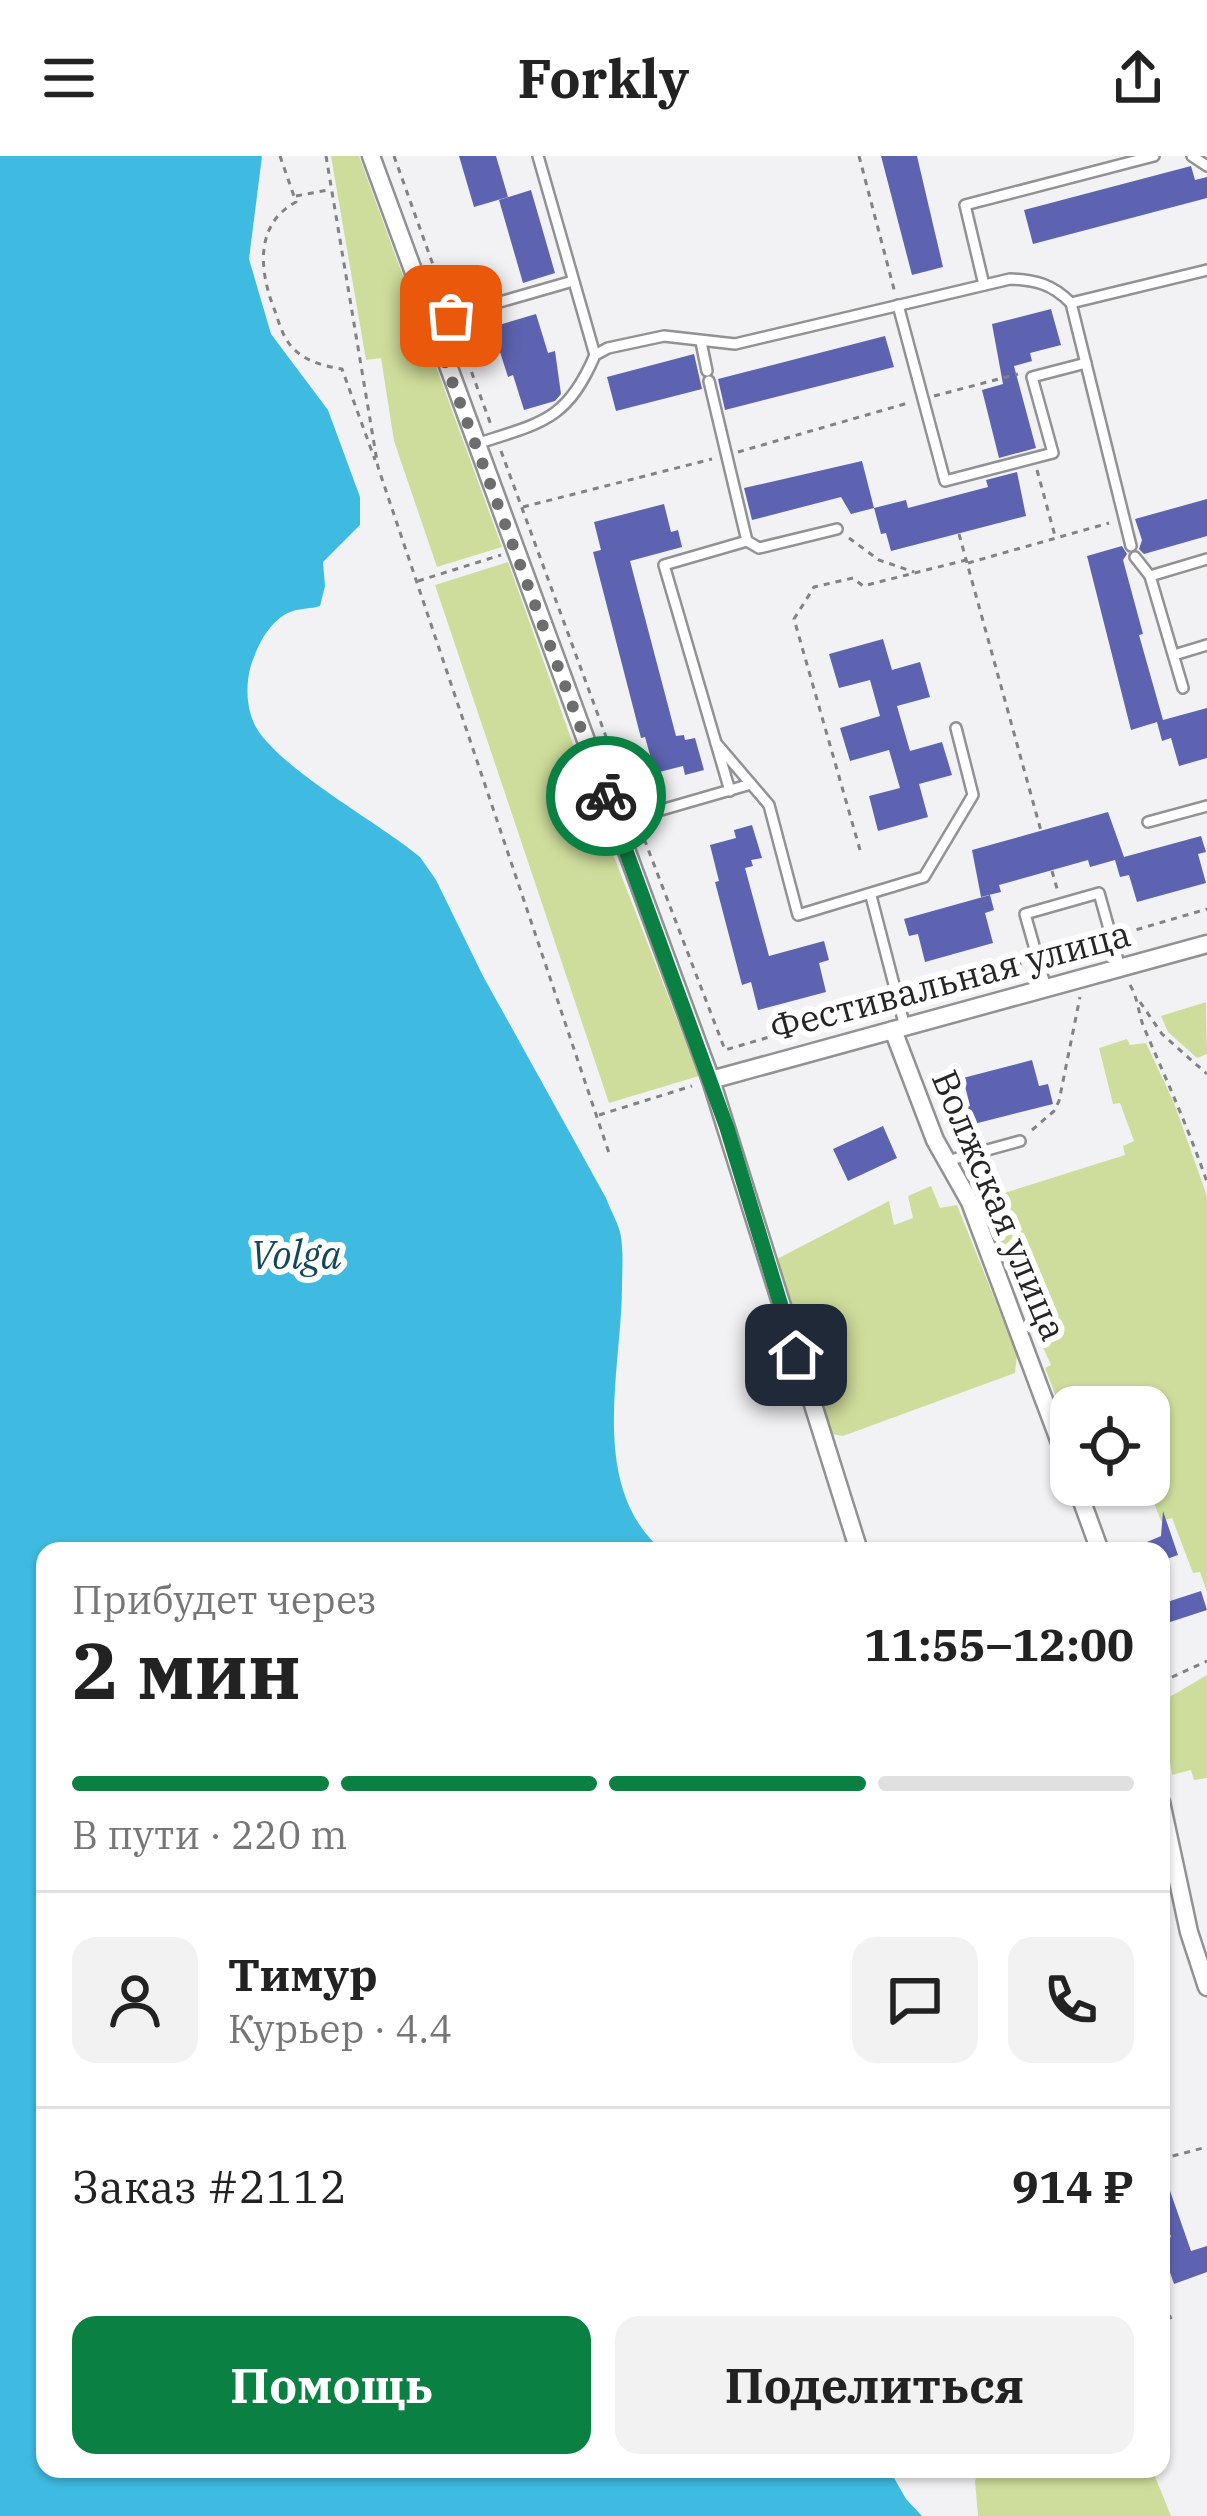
<!DOCTYPE html>
<html lang="ru">
<head>
<meta charset="utf-8">
<style>
	body { margin:0; font-family:"IBM Plex Serif",serif; background:#f2f2f2; color:#222; height:100vh; display:flex; flex-direction:column; font-size:45px; white-space:nowrap }
	* { box-sizing:border-box; margin:0 }
	p { font-size:39px; color:#767676 }
	.icon { flex:none; width:66px; height:66px; fill:none; stroke:currentColor; stroke-width:2; stroke-linecap:round; stroke-linejoin:round }
	.map { position:relative; flex:1; overflow:hidden }
	.panel { position:absolute; left:36px; top:1386px; width:1134px; height:936px; display:flex; flex-direction:column; background:#fff; border-radius:24px; box-shadow:0 3px 9px #0004 }
	.panel>* { flex:none }
	.controls { position:absolute; left:1050px; top:1230px; display:grid; gap:24px }
	.controls a { display:grid; place-items:center; width:120px; height:120px; border-radius:24px; background:#fff; box-shadow:0 3px 9px #0004; font-size:60px }
	.pin { position:absolute; display:grid; place-items:center; width:102px; height:102px; color:#fff; margin:-51px; border-radius:24px; box-shadow:0 6px 18px #0006 }
	.courier { position:absolute; display:grid; place-items:center; width:120px; height:120px; margin:-60px; border:9px solid #0b8043; border-radius:50%; background:#fff; color:#222; box-shadow:0 3px 15px #0007 }
	.head em { font-style:normal; font-weight:700 }
	.head div { display:flex; flex-direction:column-reverse }
	.head { display:flex; align-items:center; justify-content:space-between; height:204px; padding:0 36px }
	h1 { font-size:78px; font-weight:700; line-height:90px }
	.bar { display:grid; grid-template-columns:repeat(4,1fr); gap:18px 12px; align-content:center; height:144px; padding:0 36px }
	.bar i { height:15px; border-radius:9px; background:#e0e0e0 }
	.bar .active { background:#0b8043 }
	.bar p { grid-column:span 4 }
	.line { display:flex; align-items:center; gap:30px; padding:0 36px; border-top:3px solid #e0e0e0 }
	.line div { flex:1 }
	.round { display:grid; place-items:center; flex:none; width:126px; height:126px; border-radius:24px; background:#f2f2f2 }
	.primary-button { display:flex; gap:24px; margin-top:auto; padding:24px 36px }
	.primary-button a { flex:1; height:138px; border-radius:24px; background:#0b8043; color:#fff; font-size:48px; font-weight:700; line-height:138px; text-align:center }
	.primary-button a+a { background:#f2f2f2; color:#222 }
	header { display:flex; justify-content:space-between; align-items:center; height:156px; padding:0 36px; background:#fff; font-size:54px; font-weight:700 }
	.map>svg:first-child { display:block }
	.green { fill:#cfdd9c }
	.water { fill:#3fbbe1 }
	.building { fill:#5d63b0 }
	.lines { fill:none; stroke-linecap:round; stroke-linejoin:round }
	.lane-casing { stroke:#919294; stroke-width:14 }
	.street-casing { stroke:#919294; stroke-width:21 }
	.path { stroke:#828284; stroke-width:3; stroke-dasharray:6 6; stroke-linecap:butt }
	.lane { stroke:#fff; stroke-width:9 }
	.street { stroke:#fff; stroke-width:16 }
	.done { stroke:#6d6d6e; stroke-width:12; stroke-dasharray:0 21.6 }
	.route { stroke:#0b8043; stroke-width:15 }
	.labels { text-anchor:middle; dominant-baseline:central; stroke-width:12; stroke-linejoin:round; paint-order:stroke }
	.street-label { font-size:36px; fill:#252526; stroke:#fff }
	.water-label { font-size:39px; font-style:italic; fill:#144858; stroke:#fff }
</style>
</head>
<body>
<header><svg class="icon" aria-label="menu" viewBox="0 0 24 24"><path d="M4 6h16M4 12h16M4 18h16"/></svg>Forkly<svg class="icon" aria-label="share" viewBox="0 0 24 24"><path d="M12 15V3M7 8l5-5 5 5M5 13v7h14v-7"/></svg></header>
<div class="map">
<svg width="1207" height="2360" viewBox="0 0 1207 2360">
	<rect width="100%" height="100%" fill="#f2f2f4"/>
	<g class="green">
		<path d="M331 0H359L502 391 437 411 394 285 381 202 366 204Z"/>
		<path d="M508 406 606 680 699 920 609 947 435 429Z"/>
		<path d="M1206 846 1207 898 1197 902 1168 876 1161 860Z"/>
		<path d="M1127 883 1130 889 1146 887 1174 947 1207 1040V1436L1200 1416 1193 1417 1172 1362 1161 1365 1147 1329 1149 1251H1071L1068 1272 1045 1212 1051 1209 1010 1117 985 1043 1125 999 1123 990 1134 985 1120 947 1113 948 1099 892Z"/>
		<path d="M931 1030 940 1052 957 1049 1017 1199 1015 1217 843 1280 832 1278 775 1104 889 1045 894 1069 913 1062 908 1040Z"/>
		<path d="M1207 1519V1622L1194 1624 1191 1614 1172 1619 1161 1546Z"/>
		<path d="M980 2313H1152L1171 2360H978L975 2325Z"/>
	</g>
	<path class="water" d="M0 0H262L249 103 271 178 328 254 360 341V369L323 406 325 430 320 450C311 453 302 452 293 455 270 462 256 492 250 513 245 533 247 559 259 576 289 618 376 665 420 701L436 724 483 820 606 1042C610 1053 617 1065 620 1076 624 1095 622 1114 622 1132 621 1219 588 1331 663 1395H45V2313H889L906 2343 922 2360H0Z"/>
	<g class="building">
		<path d="M459 0H496L508 41 474 51Z"/>
		<path d="M881 0H917L943 111 912 119Z"/>
		<path d="M1191 10 1195 24 1207 21V42L1033 88 1024 54Z"/>
		<path d="M531 34 555 117 523 127 499 44Z"/>
		<path d="M1051 153 1061 189 1030 197 1032 205 1014 210 1036 292 999 302 982 234 1003 228 992 168Z"/>
		<path d="M536 158 548 197 555 195 561 238 555 245 524 254 513 219 508 221 492 171Z"/>
		<path d="M885 180 894 211 725 254 718 223Z"/>
		<path d="M694 198 702 233 616 255 607 221Z"/>
		<path d="M862 305 874 352 851 358 841 341 752 364 744 332Z"/>
		<path d="M1017 316 1026 360 891 395 886 377 881 378 874 352 906 344 908 352 988 331 986 324Z"/>
		<path d="M1207 343V380L1144 398 1139 393 1142 384 1135 363Z"/>
		<path d="M664 348 671 376 678 374 682 391 630 405 676 580 684 579 685 584 695 582 704 614 685 619 683 610 655 617 645 581 641 582 593 396 601 394 594 366Z"/>
		<path d="M1122 390 1127 398 1123 404 1143 478 1139 479 1163 564 1207 552V602L1179 610 1171 582 1162 585 1157 566 1131 574 1087 400Z"/>
		<path d="M883 483 892 514 920 506 930 541 897 550 910 595 942 586 952 619 919 628 928 661 878 675 869 640 900 632 889 594 850 605 840 572 880 560 870 524 839 532 829 498Z"/>
		<path d="M1108 656 1124 701 1201 680 1206 696 1198 698 1206 727 1137 746 1129 719 1120 721 1115 704 1090 711 1088 704 999 729 1001 736 981 741 972 694Z"/>
		<path d="M752 669 762 702 751 704 753 710 745 712 769 800 824 785 829 804 819 807 826 836 758 854 751 826 742 829 715 726 719 725 710 689 736 682 734 674Z"/>
		<path d="M990 739 994 754 985 757 993 787 925 806 918 778 909 780 904 763Z"/>
		<path d="M1032 904 1039 930 1048 928 1053 948 966 970 961 952 970 950 963 922Z"/>
		<path d="M883 970 897 1002 848 1025 833 993Z"/>
		<path d="M1163 1355 1178 1399 1161 1405V1395H1126L1161 1380Z"/>
		<path d="M1201 1435 1207 1454 1161 1469V1448Z"/>
		<path d="M1161 2009 1191 2095 1207 2090V2116L1174 2128 1161 2090V2084L1171 2081 1161 2052Z"/>
	</g>
	<g class="lines">
		<defs>
			<g id="lane">
				<path d="M538 0 595 199"/>
				<path d="M1192 0 1207 10"/>
				<path d="M984 129 965 49 1154 0"/>
				<path d="M898 149 945 325 1053 297 1032 221 1086 207"/>
				<path d="M430 166 573 125"/>
				<path d="M701 186 707 215"/>
				<path d="M709 225 747 385"/>
				<path d="M476 288C541 267 567 265 595 199L608 192 664 180 735 188 1010 123C1036 124 1052 128 1071 147"/>
				<path d="M1131 390 1071 147 1207 114"/>
				<path d="M1135 401 1150 420"/>
				<path d="M1174 499 1207 489"/>
				<path d="M1183 532 1150 420 1207 403"/>
				<path d="M716 587 769 649 798 759 924 721 973 639 956 572"/>
				<path d="M730 635 664 409 747 385 759 392 837 373"/>
				<path d="M1148 666 1207 650"/>
				<path d="M616 667 751 628"/>
				<path d="M871 740 905 871"/>
				<path d="M1046 832 1025 758 1099 737 1120 812"/>
				<path d="M947 1005 1020 985"/>
			</g>
			<g id="street">
				<path d="M371 0 711 924 859 1395"/>
				<path d="M893 874 935 984 970 1046 1071 1316"/>
				<path d="M711 924 1207 788"/>
				<path d="M1076 1329 1100 1395"/>
				<path d="M1161 1646 1189 1776 1207 1831"/>
			</g>
		</defs>
		<use href="#lane" class="lane-casing"/>
		<use href="#street" class="street-casing"/>
		<g class="path">
			<path d="M280 0 296 46C253 69 260 118 275 155 279 167 283 181 291 190 304 205 323 210 342 213L375 304"/>
			<path d="M326 0 378 311 610 1000"/>
			<path d="M394 0 446 145"/>
			<path d="M859 0 895 137"/>
			<path d="M296 40 328 34"/>
			<path d="M455 171 491 269"/>
			<path d="M934 240 1018 218"/>
			<path d="M501 295 630 646"/>
			<path d="M738 296 908 247"/>
			<path d="M1037 314 1055 380"/>
			<path d="M523 351 712 303"/>
			<path d="M959 378 1041 675"/>
			<path d="M849 382 879 404 914 416"/>
			<path d="M968 407 1109 367"/>
			<path d="M418 425 501 399"/>
			<path d="M640 672 725 894 885 847"/>
			<path d="M860 694 794 463 814 431 853 422 863 430 966 404"/>
			<path d="M1052 715 1058 736"/>
			<path d="M1125 777 1207 753"/>
			<path d="M1050 799 1098 785"/>
			<path d="M1130 829C1139 844 1138 859 1145 874 1167 925 1189 974 1207 1026"/>
			<path d="M912 840 1023 807"/>
			<path d="M1140 846 1162 878 1207 918"/>
			<path d="M599 959 692 930"/>
			<path d="M1032 974 1054 955 1059 945 1080 841"/>
			<path d="M1161 1526 1207 1505"/>
			<path d="M1161 2003 1207 1991"/>
			<path d="M1161 2137 1171 2163"/>
		</g>
		<use href="#lane" class="lane"/>
		<use href="#street" class="street"/>
	</g>
	<g class="lines">
		<path class="done" d="M451 160 430 166 606 640"/>
		<path class="route" d="M606 640 727 972 796 1199"/>
	</g>
	<g class="labels">
		<g class="street-label">
			<text transform="translate(950 824) rotate(-15)">Фестивальная улица</text>
			<text transform="translate(1000 1049) rotate(67)">Волжская улица</text>
		</g>
		<g class="water-label">
			<text x="296" y="1098">Volga</text>
		</g>
	</g>
</svg>
<div class="controls">
<a><svg class="icon" aria-label="locate" viewBox="0 0 24 24"><circle cx="12" cy="12" r="6"/><path d="M12 2v4M12 18v4M2 12h4M18 12h4"/></svg></a>
</div>
<div class="pin" style="left:451px;top:160px;background:#ea580c"><svg class="icon" aria-label="bag" viewBox="0 0 24 24"><path d="M5 8h14l-1 12H6zM9 8a3 3 0 0 1 6 0"/></svg></div>
<div class="pin" style="left:796px;top:1199px;background:#1f2937"><svg class="icon" aria-label="home" viewBox="0 0 24 24"><path d="M3 11l9-7 9 7M6 9v11h12V9"/></svg></div>
<div class="courier" style="left:606px;top:640px"><svg class="icon" aria-label="bike" viewBox="0 0 24 24"><circle cx="6" cy="16" r="4"/><circle cx="18" cy="16" r="4"/><path d="M6 16l4-8h5l3 8M10 8l3 8H6M13 5h3"/></svg></div>
<section class="panel">
<div class="head"><div><h1>2 мин</h1><p>Прибудет через</p></div><em>11:55–12:00</em></div>
<div class="bar"><i class="active"></i><i class="active"></i><i class="active"></i><i></i><p>В пути · 220 m</p></div>
<div class="line" style="height:216px"><a class="round"><svg class="icon" aria-label="person" viewBox="0 0 24 24"><circle cx="12" cy="8" r="4"/><path d="M4 21q1-7 8-7t8 7"/></svg></a><div><b>Тимур</b><p>Курьер · 4.4</p></div><a class="round"><svg class="icon" aria-label="chat" viewBox="0 0 24 24"><path d="M4 5h16v11H9l-5 4z"/></svg></a><a class="round"><svg class="icon" aria-label="phone" viewBox="0 0 24 24"><path d="M5 4h4l2 5-3 2q2 4 5 5l2-3 5 2v4C11 20 4 13 5 4z"/></svg></a></div>
<div class="line" style="height:156px"><div>Заказ #2112</div><b>914 ₽</b></div>
<div class="primary-button"><a>Помощь</a><a>Поделиться</a></div>
</section>
</div>
</body>
</html>
